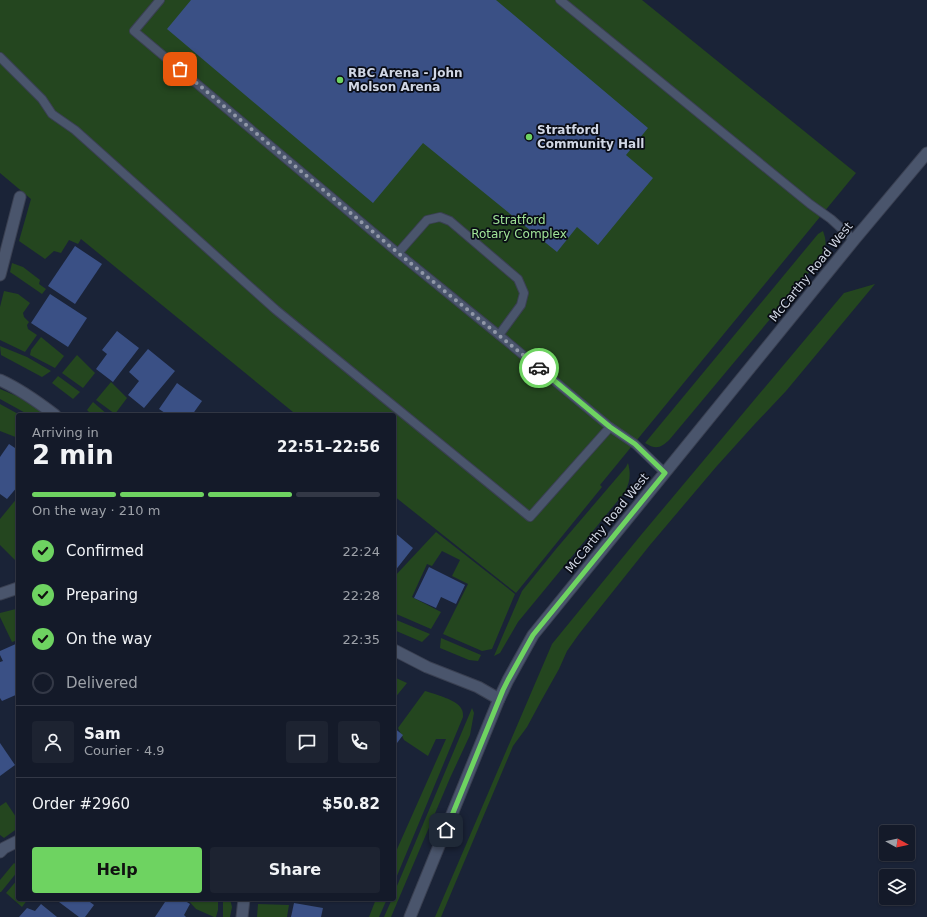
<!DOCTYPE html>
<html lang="en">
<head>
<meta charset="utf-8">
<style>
	body { margin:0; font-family:"DejaVu Sans",sans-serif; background:#1d2331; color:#f1f3f6; height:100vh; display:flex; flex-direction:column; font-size:15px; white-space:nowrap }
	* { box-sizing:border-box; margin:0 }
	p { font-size:13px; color:#9da1a8 }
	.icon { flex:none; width:22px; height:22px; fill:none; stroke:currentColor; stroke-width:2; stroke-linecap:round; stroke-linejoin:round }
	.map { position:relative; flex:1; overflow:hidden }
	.panel { position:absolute; left:16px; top:413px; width:380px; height:488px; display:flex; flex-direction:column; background:#141a29; border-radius:4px; box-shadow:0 1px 3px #0004,0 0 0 1px #333846 }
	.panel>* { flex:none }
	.needle { width:26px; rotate:98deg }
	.controls { position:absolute; left:879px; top:825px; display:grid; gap:8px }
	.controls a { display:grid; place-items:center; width:36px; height:36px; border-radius:4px; background:#141a29; box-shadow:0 1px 3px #0004,0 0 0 1px #333846; font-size:20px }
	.pin { position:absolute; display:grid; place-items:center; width:34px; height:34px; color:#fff; margin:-17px; border-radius:8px; box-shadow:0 2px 6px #0006 }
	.courier { position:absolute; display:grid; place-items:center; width:40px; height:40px; margin:-20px; border:3px solid #6ed361; border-radius:50%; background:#fff; color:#222; box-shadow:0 1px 5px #0007 }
	.head em { font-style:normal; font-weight:700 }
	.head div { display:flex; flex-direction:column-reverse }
	.head { display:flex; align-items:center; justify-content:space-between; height:68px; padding:0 16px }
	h1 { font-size:26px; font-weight:700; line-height:30px }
	.bar { display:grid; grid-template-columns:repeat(4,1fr); gap:6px 4px; align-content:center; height:48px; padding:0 16px }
	.bar i { height:5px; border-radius:3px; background:#333846 }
	.bar .active { background:#6ed361 }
	.bar p { grid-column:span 4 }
	.line { display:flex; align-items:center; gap:10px; padding:0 16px; border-top:1px solid #333846 }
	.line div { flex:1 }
	.round { display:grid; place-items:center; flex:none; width:42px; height:42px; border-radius:4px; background:#1d2331 }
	ol { padding:0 16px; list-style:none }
	li { display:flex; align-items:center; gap:12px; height:44px }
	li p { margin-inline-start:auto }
	li .icon { padding:4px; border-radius:50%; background:#6ed361; color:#111; stroke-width:4 }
	li:last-child { color:#9da1a8 }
	li i { width:22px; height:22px; border:2px solid #333846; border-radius:50% }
	.primary-button { display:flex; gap:8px; margin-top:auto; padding:8px 16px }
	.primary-button a { flex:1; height:46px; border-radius:4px; background:#6ed361; color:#111; font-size:16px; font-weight:700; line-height:46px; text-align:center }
	.primary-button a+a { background:#1d2331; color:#f1f3f6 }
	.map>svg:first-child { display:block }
	.green { fill:#24461f }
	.building { fill:#3a5085 }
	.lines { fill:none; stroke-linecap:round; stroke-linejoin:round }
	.service-casing { stroke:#3a4052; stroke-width:10 }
	.minor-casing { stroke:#3a4052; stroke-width:13 }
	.tertiary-casing { stroke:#3a4052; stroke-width:13 }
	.service { stroke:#4a556c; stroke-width:8 }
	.minor { stroke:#4a556c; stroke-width:11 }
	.tertiary { stroke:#4a556c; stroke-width:11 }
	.done { stroke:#9198a8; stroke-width:4; stroke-dasharray:0 7.2 }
	.route { stroke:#6ed361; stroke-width:5 }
	.poi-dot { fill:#6ed361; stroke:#090c15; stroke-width:1.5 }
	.labels { text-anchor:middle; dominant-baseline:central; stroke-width:3.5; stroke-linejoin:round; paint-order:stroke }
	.poi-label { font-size:12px; font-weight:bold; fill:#d1d7e5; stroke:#090c15; text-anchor:start }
	.park-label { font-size:12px; fill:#a0e397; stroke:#090c15 }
	.street-label { font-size:12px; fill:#d1d7e5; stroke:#090c15 }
</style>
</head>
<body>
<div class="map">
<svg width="927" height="917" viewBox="0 0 927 917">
	<rect width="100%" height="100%" fill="#1a2337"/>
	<g class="green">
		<path d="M0 0H642L856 173 600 485 602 487 516 593 394 496V415H295L293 412 81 239 78 244 69 240 61 253 54 251 45 259 19 241 31 199 0 173Z"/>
		<path d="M823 231C827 242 826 246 822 257L670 439C661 448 656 450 645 443L818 234Z"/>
		<path d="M12 263 23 267 40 280 39 284 46 289 42 294 10 272Z"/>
		<path d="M875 284 786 391 753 426 716 467 650 545 579 634 567 651 559 669 541 701 527 727 513 746 441 917H435L552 644 641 535 844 293Z"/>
		<path d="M4 291 18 294 30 303 23 313 24 317 29 322 27 325 28 329 37 335 25 352 0 340V307Z"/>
		<path d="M41 337 64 356 55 368 30 355 31 350Z"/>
		<path d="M0 346 27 357 51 371 42 377 1 355Z"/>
		<path d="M77 355 95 373 83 388 62 373Z"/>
		<path d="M58 376 80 392 73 399 52 383Z"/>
		<path d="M111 382 127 398 115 414 96 400Z"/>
		<path d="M0 389 19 397 44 414V415H29L0 399Z"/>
		<path d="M93 402 108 415H92L87 410Z"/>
		<path d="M0 404 20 415H18V438L0 431Z"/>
		<path d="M628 463C631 474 630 482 625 492L518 622 500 653 494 656 522 591 556 549 626 467Z"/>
		<path d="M18 497V563L0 545V519Z"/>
		<path d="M436 532 515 594 492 649 482 651 443 634 468 584 452 576 460 560 442 551 432 566 427 564 412 597 441 612 431 629 394 613V577Z"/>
		<path d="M16 609 18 613V640L12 642 0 617V613Z"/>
		<path d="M394 619 430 634 422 642 394 630Z"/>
		<path d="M441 638 481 655 478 661 469 660 440 648Z"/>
		<path d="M396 678 407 683 394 699V680Z"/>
		<path d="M425 691C434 694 459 700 462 710 463 712 463 714 463 717L394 883V856L446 739H436L428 756 404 740 398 728Z"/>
		<path d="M472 708 474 713 470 735 450 778 391 917H384L392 899H394V893Z"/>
		<path d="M6 802 18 820V828L4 838 0 835V806Z"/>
		<path d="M14 863 18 866V871L1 892H0V880Z"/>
		<path d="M18 879V899H28L22 907 6 893Z"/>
		<path d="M187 899H218V910L216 917H214L196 909Z"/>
		<path d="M223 899H230L232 907 230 917H223Z"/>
		<path d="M376 899H387L379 917H369Z"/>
		<path d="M258 904 289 905 287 917H257Z"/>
	</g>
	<g class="building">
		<path d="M191 0H496L648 128 626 155 653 178 598 245 577 227 557 252 423 143 373 203 167 29Z"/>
		<path d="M75 246 102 264 75 304 48 286Z"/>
		<path d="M50 294 87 318 68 347 31 323Z"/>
		<path d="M117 331 139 348 113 382 96 369 107 354 102 350Z"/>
		<path d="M148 349 175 371 144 408 128 395 139 381 129 372Z"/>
		<path d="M177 383 202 401 192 415H168L159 409Z"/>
		<path d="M9 444 18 450V486L7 499 0 494V457Z"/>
		<path d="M394 532 413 548 394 572Z"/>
		<path d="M429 567 465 585 456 604 441 597 436 608 414 598Z"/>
		<path d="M18 643V694L2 701 0 698V662L3 661 0 655V651Z"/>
		<path d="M394 728 403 735 394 747Z"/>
		<path d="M0 743 15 765 0 776Z"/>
		<path d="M55 899H92L90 902 94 905 85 917H79Z"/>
		<path d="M167 899H182L190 904 184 915 186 917H155Z"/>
		<path d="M294 903 323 908 321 917H291Z"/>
		<path d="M41 904 57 917H19L27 908 35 911Z"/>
	</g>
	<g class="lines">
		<defs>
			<g id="service">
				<path d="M160 0 134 31 398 253 499 335 610 427 635 444 665 473"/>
				<path d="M560 0 810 204 831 219 854 240"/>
				<path d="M0 57 42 99 52 114 75 130 276 310 530 517 610 427"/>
				<path d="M398 253 427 220 440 217 450 221 518 279 524 293 521 305 499 335"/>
			</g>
			<g id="minor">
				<path d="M0 275 20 197"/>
				<path d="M0 380C20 389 38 402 55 415"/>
				<path d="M0 594 18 588"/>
				<path d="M394 650 427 667 478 687 499 699"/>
				<path d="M0 852 4 848 18 841"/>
				<path d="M242 917 244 899"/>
			</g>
			<path id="tertiary" d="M410 917 499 699 508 680 533 635 854 240 927 153"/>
		</defs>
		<use href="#service" class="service-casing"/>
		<use href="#minor" class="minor-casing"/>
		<use href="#tertiary" class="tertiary-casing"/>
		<use href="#service" class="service"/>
		<use href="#minor" class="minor"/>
		<use href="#tertiary" class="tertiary"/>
	</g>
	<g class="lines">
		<path class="done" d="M180 69 398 253 539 368"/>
		<path class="route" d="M446 830 503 690 508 680 533 635 665 473 635 444 610 427 539 368"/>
	</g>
	<g class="poi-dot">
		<circle cx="340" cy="80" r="4"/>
		<circle cx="529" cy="137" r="4"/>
	</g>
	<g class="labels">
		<g class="poi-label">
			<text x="348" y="73">RBC Arena - John<tspan x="348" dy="14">Molson Arena</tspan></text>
			<text x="537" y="130">Stratford<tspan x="537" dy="14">Community Hall</tspan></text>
		</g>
		<g class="park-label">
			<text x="519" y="220">Stratford<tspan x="519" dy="14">Rotary Complex</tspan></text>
		</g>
		<g class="street-label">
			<text transform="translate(811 272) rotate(-51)">McCarthy Road West</text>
			<text transform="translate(607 523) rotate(-51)">McCarthy Road West</text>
		</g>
	</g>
</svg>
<div class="controls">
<a><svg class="needle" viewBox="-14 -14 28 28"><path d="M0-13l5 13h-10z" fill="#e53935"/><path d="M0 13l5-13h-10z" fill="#9da1a8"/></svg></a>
<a><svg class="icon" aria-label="layers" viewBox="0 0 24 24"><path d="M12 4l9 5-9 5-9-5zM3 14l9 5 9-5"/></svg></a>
</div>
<div class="pin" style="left:180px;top:69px;background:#ea580c"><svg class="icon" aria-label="bag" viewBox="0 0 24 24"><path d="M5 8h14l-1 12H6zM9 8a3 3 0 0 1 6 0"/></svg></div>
<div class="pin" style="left:446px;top:830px;background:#1f2937"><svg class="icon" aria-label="home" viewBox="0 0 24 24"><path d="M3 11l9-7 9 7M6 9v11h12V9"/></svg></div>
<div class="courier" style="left:539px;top:368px"><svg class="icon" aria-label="car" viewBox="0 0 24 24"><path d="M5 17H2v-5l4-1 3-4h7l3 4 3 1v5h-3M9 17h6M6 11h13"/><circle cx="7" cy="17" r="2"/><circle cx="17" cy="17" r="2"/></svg></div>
<section class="panel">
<div class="head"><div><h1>2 min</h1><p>Arriving in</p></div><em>22:51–22:56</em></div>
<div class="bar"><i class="active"></i><i class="active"></i><i class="active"></i><i></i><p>On the way · 210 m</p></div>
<ol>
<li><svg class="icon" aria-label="check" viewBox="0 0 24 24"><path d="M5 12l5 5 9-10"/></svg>Confirmed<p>22:24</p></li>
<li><svg class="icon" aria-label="check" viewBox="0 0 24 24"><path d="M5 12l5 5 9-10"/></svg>Preparing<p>22:28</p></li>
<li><svg class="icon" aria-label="check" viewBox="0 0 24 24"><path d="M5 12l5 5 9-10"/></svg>On the way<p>22:35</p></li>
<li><i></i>Delivered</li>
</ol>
<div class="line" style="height:72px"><a class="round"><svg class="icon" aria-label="person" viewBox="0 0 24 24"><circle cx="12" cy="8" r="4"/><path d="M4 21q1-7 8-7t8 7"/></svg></a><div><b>Sam</b><p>Courier · 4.9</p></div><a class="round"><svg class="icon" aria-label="chat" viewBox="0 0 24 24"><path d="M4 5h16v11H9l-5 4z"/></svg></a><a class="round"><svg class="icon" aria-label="phone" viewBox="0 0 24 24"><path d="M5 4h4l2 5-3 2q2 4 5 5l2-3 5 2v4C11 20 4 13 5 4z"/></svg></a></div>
<div class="line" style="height:52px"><div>Order #2960</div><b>$50.82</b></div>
<div class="primary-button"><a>Help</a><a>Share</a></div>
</section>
</div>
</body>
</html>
